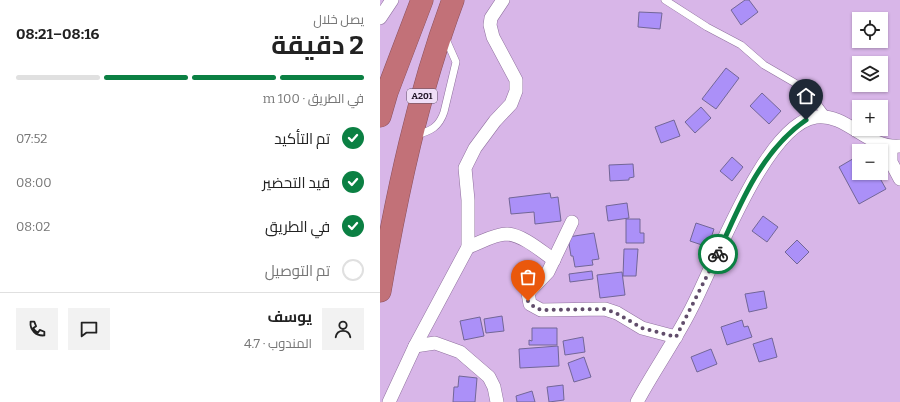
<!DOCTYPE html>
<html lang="ar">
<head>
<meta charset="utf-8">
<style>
	body { margin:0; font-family:Bitter,Cairo,serif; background:#f2f2f2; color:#222; direction:rtl; height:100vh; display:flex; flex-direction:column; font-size:15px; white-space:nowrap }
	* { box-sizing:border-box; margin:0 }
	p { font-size:13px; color:#767676 }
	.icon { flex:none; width:22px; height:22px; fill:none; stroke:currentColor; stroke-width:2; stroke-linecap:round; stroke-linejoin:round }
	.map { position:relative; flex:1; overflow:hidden; direction:ltr }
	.panel { display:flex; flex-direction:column; background:#fff; width:380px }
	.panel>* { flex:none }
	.fabs { position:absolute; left:472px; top:12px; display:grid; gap:8px }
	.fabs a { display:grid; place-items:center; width:36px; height:36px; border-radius:0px; background:#fff; box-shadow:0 1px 3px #0004; font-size:20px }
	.pin { position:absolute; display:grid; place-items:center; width:34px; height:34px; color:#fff; margin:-41px -17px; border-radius:50% 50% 50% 0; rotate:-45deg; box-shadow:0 0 4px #0007 }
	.pin .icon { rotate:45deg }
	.courier { position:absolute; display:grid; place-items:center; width:40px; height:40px; margin:-20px; border:3px solid #0b8043; border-radius:50%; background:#fff; color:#222; box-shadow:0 1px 5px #0007 }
	.headline em { font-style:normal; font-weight:700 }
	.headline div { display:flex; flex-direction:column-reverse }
	.headline { display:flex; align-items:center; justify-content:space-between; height:68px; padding:0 16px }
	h1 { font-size:26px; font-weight:700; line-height:30px }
	.bar { display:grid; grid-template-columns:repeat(4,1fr); gap:6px 4px; align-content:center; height:48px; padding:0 16px }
	.bar i { height:5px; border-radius:3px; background:#e0e0e0 }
	.bar .on { background:#0b8043 }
	.bar p { grid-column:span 4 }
	.line { display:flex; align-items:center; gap:10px; padding:0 16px; border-top:1px solid #e0e0e0 }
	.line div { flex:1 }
	.round { display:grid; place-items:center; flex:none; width:42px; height:42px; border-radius:0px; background:#f2f2f2 }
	ol { padding:0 16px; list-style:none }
	li { display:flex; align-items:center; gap:12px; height:44px }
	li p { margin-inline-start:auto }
	li .icon { padding:4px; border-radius:50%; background:#0b8043; color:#fff; stroke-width:4 }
	li:last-child { color:#767676 }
	li i { width:22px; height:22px; border:2px solid #e0e0e0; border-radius:50% }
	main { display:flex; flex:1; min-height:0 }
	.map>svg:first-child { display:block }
	.building { fill:#ab90f8; stroke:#726697 }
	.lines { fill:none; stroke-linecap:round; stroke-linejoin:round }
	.lane-casing { stroke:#90719f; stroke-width:8 }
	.street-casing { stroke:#90719f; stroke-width:14 }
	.highway-casing { stroke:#8a515c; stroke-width:23 }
	.lane { stroke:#fff; stroke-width:7 }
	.street { stroke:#fff; stroke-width:13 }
	.highway { stroke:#c27178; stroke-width:22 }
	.done { stroke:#614d6b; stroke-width:4; stroke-dasharray:0 7.2 }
	.route { stroke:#0b8043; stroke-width:5 }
	.labels { text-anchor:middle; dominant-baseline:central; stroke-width:4; stroke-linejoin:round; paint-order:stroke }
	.shield { fill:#efdef7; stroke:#5f5165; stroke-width:1 }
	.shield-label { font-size:9px; font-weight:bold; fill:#211527 }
</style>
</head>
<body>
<main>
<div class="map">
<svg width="520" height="402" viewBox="0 0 520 402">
	<rect width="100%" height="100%" fill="#d8b6e8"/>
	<g class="building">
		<path d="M365 0H369L378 12 361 25 351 10Z"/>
		<path d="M259 12 282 13 280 29 258 27Z"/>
		<path d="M346 68 359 78 336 109 322 99Z"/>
		<path d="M382 93 401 111 389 124 370 106Z"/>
		<path d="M321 107 331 118 315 133 305 122Z"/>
		<path d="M294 120 300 136 281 143 275 127Z"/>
		<path d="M352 157 363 167 352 181 340 171Z"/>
		<path d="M476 157 479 162V173H497L506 189 479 204 459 167Z"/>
		<path d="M253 164 254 177 249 178V180L230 181 229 165Z"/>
		<path d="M170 193 171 198 178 197 181 221 155 224 154 212 131 214 129 198Z"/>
		<path d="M247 203 249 218 228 221 226 206Z"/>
		<path d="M383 216 398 227 387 242 372 231Z"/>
		<path d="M246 219H260V233H264V243H246Z"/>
		<path d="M316 223 334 229 328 247 310 241Z"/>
		<path d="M214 233 219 259 212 260 213 265 195 267 193 256H191L188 237Z"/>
		<path d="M417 240 429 252 417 264 405 252Z"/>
		<path d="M244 249H258L256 276H243Z"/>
		<path d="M212 271 213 279 190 282 189 274Z"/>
		<path d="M242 272 245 295 220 298 217 275Z"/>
		<path d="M384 291 387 308 369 312 365 294Z"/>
		<path d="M122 316 124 331 106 333 104 319Z"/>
		<path d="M100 317 104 336 84 340 80 321Z"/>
		<path d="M362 320 364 327 368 326 372 337 347 345 341 327Z"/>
		<path d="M152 328H177V345H149V340L152 341Z"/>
		<path d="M203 337 205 352 185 355 183 341Z"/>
		<path d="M392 338 397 357 379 362 373 344Z"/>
		<path d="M178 346 179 366 140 368 139 349Z"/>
		<path d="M331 349 337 364 317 372 311 357Z"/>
		<path d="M204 357 211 377 194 382 188 363Z"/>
		<path d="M79 376 97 378 95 402H73L74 387H78Z"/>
		<path d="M183 385 184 400 169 402 167 387Z"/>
		<path d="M152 391 155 402H137L136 396Z"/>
	</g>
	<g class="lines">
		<defs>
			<g id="lane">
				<path d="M285 0 327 27 361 45 384 65 415 83 433 98 448 118"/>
				<path d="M36 135C51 131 59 127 64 112L76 62 65 37"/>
			</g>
			<g id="street">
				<path d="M0 18 12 0"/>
				<path d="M511 147V162L520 179"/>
				<path d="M192 222 168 272 148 293 150 304 161 310 225 309 237 313 262 328 296 337"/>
				<path d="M88 247C100 243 114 234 127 234 143 235 161 251 174 260"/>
				<path d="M35 346 55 343 80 352 109 377 114 387 117 402"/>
				<path d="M9 402 35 346 88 247V200L85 168 95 148 115 121 131 104 136 91V80L113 37 110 25 111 18 123 0"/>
				<path d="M257 402C273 372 293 344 309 313 333 270 384 124 436 117 467 113 487 149 520 146"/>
			</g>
			<g id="highway">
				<path d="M0 116 7 92 42 0"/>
				<path d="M0 291C17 193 38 94 73 0"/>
			</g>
		</defs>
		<use href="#lane" class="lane-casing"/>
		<use href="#street" class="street-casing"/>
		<use href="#highway" class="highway-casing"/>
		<use href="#lane" class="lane"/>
		<use href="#street" class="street"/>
		<use href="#highway" class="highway"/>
	</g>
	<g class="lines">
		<path class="done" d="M148 301 154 307 161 310 225 309 236 313 262 328 296 337 338 254"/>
		<path class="route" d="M338 254C359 206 381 151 426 120"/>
	</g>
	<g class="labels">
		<rect class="shield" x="27" y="89" width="30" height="14" rx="3"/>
		<g class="shield-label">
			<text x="42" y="96">A201</text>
		</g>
	</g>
</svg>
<div class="fabs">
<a><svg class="icon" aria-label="locate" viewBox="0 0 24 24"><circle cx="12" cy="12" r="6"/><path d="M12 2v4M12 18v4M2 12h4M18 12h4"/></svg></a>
<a><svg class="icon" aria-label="layers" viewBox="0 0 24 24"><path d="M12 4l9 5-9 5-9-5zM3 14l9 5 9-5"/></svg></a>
<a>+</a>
<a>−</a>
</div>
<div class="pin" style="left:148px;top:301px;background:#ea580c"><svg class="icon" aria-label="bag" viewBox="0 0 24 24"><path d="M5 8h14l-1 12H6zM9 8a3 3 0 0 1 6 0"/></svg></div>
<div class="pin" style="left:426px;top:120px;background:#1f2937"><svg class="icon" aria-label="home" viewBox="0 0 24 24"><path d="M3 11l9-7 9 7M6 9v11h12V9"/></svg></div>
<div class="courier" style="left:338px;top:254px"><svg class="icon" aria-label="bike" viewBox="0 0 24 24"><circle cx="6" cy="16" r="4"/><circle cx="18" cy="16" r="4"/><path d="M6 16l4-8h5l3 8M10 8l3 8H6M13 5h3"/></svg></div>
</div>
<section class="panel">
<div class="headline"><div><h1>2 دقيقة</h1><p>يصل خلال</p></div><em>08:16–08:21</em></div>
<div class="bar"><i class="on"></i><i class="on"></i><i class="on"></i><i></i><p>في الطريق · 100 m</p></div>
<ol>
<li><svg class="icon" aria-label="check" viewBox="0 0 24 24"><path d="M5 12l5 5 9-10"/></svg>تم التأكيد<p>07:52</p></li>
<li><svg class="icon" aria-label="check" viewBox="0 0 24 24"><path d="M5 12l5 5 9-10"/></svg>قيد التحضير<p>08:00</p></li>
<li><svg class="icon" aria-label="check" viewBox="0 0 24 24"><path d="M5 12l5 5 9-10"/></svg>في الطريق<p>08:02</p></li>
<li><i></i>تم التوصيل</li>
</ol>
<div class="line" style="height:72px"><a class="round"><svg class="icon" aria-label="person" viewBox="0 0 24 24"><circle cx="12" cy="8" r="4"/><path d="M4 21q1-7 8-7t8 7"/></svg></a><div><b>يوسف</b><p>المندوب · 4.7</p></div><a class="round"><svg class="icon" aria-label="chat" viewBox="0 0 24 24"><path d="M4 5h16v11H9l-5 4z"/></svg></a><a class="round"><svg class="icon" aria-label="phone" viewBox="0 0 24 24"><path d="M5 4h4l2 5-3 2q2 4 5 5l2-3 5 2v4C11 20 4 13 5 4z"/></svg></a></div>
</section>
</main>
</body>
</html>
